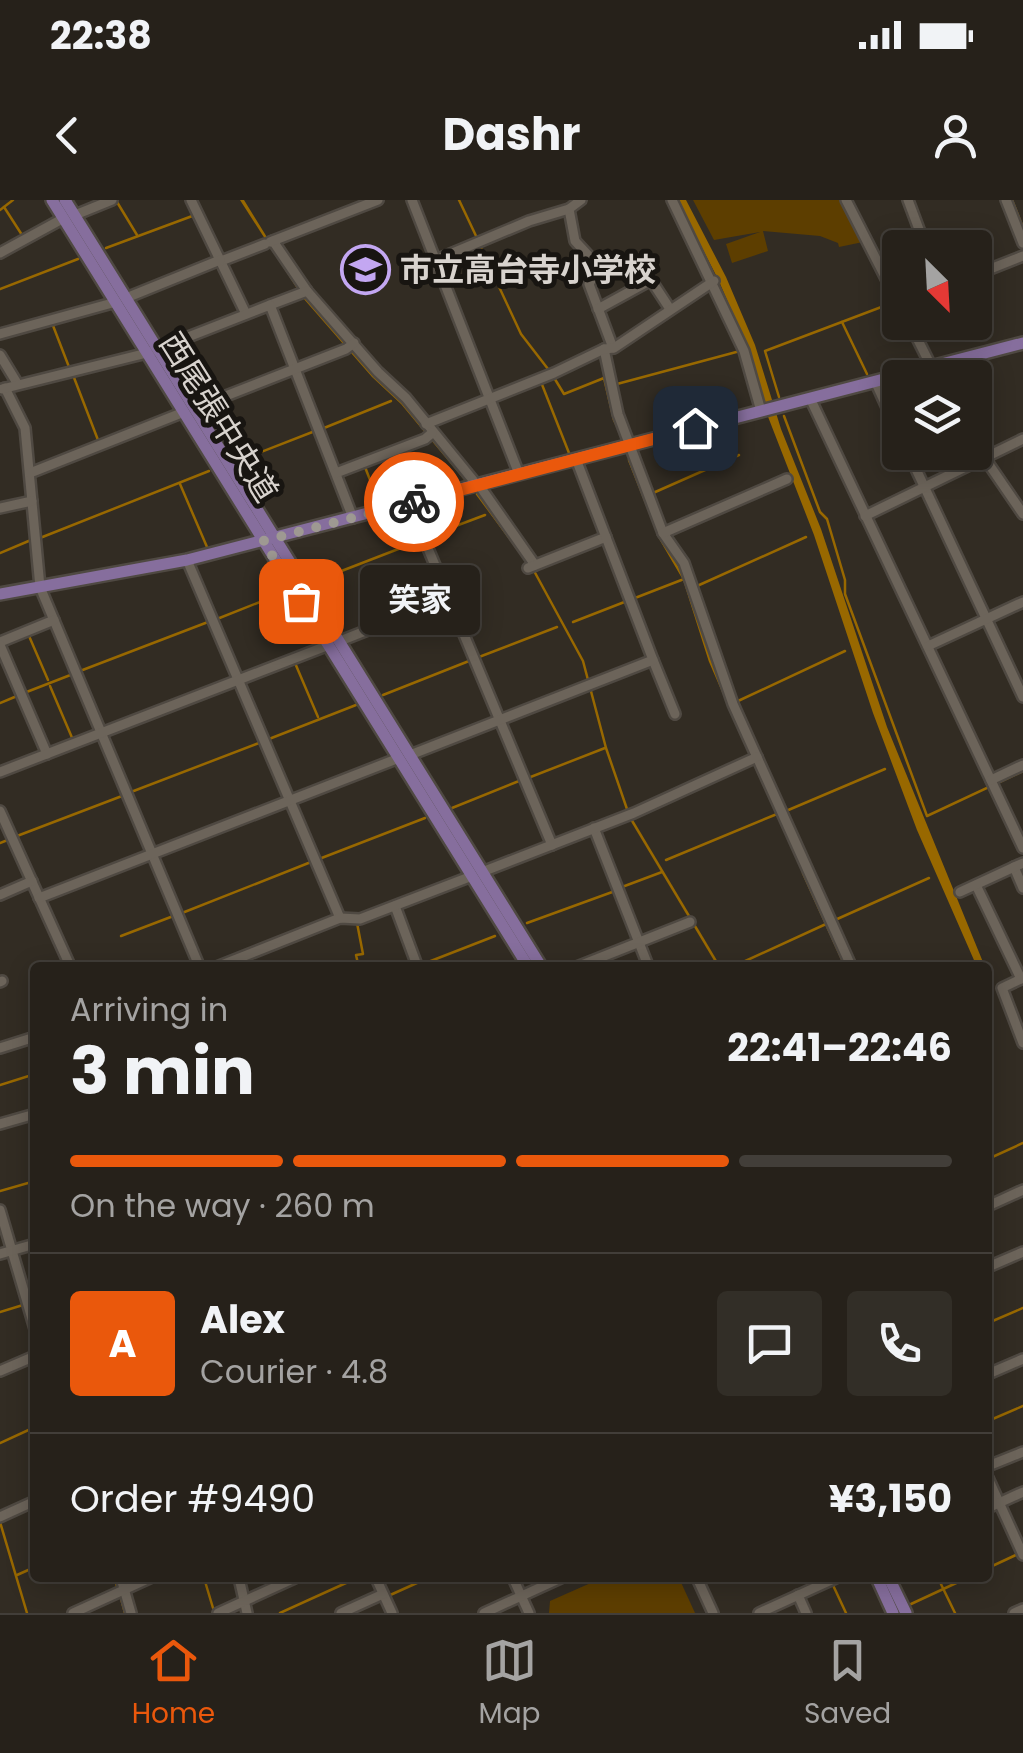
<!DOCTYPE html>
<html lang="en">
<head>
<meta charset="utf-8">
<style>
	body { margin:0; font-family:Poppins,"Noto Sans JP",sans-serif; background:#322e27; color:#f1f3f6; height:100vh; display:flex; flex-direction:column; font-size:38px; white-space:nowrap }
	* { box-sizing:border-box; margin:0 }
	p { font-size:32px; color:#a4a3a2 }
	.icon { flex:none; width:55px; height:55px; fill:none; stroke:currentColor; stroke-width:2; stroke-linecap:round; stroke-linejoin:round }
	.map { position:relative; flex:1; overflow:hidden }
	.drawer { position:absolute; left:30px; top:762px; width:962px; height:620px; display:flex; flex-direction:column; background:#26211a; border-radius:10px; box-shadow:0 5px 25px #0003,0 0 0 2px #423e39 }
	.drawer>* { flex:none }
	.needle { width:65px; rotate:156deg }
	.fabs { position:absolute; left:882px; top:30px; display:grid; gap:20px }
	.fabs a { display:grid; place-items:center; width:110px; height:110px; border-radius:10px; background:#26211a; box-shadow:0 5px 25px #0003,0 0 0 2px #423e39; font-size:50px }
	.pin { position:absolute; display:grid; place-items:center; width:85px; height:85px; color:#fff; margin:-42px; border-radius:20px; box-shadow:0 5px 15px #0006 }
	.courier { position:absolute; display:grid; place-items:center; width:100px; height:100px; margin:-50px; border:8px solid #ea580c; border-radius:50%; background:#fff; color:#222; box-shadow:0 2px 12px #0007 }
	.bubble { position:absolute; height:70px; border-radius:10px; background:#26211a; box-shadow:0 5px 25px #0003,0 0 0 2px #423e39; font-size:32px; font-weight:700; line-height:70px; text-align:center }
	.summary em { font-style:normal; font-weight:700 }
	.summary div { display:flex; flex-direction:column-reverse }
	.summary { display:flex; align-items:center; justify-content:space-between; height:170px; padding:0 40px }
	h1 { font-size:65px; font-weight:700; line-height:75px }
	.bar { display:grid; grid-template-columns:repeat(4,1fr); gap:15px 10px; align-content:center; height:120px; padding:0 40px }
	.bar i { height:12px; border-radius:8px; background:#423e39 }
	.bar .on { background:#ea580c }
	.bar p { grid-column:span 4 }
	.line { display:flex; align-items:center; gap:25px; padding:0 40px; border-top:2px solid #423e39 }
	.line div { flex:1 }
	.round { display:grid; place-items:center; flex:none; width:105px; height:105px; border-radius:10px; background:#322e27 }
	.status { display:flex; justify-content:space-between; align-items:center; height:70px; padding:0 50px; background:#26211a; direction:ltr }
	.status svg { height:28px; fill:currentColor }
	header { display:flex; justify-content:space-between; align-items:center; height:130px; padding:0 40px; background:#26211a; font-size:45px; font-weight:700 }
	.tab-bar { display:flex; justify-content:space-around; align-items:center; height:140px; border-top:2px solid #423e39; background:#26211a; font-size:28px; color:#a4a3a2 }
	.tab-bar a { display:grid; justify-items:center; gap:5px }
	.tab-bar .on { color:#ea580c }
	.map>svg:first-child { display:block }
	.green { fill:#5d3e00 }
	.water { fill:#986800 }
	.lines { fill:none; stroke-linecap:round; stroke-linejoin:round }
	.stream { stroke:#986800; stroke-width:2.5 }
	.minor-casing { stroke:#4f4942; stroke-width:14 }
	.major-casing { stroke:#4f4942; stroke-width:16 }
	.minor { stroke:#6c645a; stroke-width:9 }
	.major { stroke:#866e9d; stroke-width:11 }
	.done { stroke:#9e9992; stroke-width:10; stroke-dasharray:0 18 }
	.route { stroke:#ea580c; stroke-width:12 }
	.labels { text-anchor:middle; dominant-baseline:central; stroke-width:10; stroke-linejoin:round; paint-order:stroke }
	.poi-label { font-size:32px; font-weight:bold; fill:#d8d3ce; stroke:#181511; text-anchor:start }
	.street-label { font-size:32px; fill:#d8d3ce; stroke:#181511 }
</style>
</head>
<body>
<div class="status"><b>22:38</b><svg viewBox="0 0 49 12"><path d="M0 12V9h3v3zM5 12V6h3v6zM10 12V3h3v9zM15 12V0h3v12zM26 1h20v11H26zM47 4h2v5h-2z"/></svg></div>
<header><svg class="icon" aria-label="back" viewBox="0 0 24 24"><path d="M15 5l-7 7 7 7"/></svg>Dashr<svg class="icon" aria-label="person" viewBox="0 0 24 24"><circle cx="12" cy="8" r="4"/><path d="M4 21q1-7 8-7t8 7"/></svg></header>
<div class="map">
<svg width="1023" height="1413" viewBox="0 0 1023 1413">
	<rect width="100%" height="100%" fill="#322c23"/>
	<g class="green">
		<path d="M693 0H842L863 42 839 47 838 43 820 36 763 31 768 51 732 63 726 44 760 32 714 40Z"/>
		<path d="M602 1378H679L695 1413H549L550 1401Z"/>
	</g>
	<g class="water">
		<path d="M240 0H244L273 47 469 280 465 281 401 204 372 177 303 98Z"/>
		<path d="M677 0H686L726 77 755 145 781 229 821 329 887 527 985 767H977L917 630 873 513 814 335 765 209 748 149 718 79Z"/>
	</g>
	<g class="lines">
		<g class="stream">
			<path d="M459 0 477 38"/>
			<path d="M1012 0 1023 28"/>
			<path d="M117 2 137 35"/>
			<path d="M4 7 22 35"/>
			<path d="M0 10 13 0"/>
			<path d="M480 46 521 134 548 169"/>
			<path d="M106 48 195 15"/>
			<path d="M0 89 78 59"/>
			<path d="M842 122 867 174"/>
			<path d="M52 123 69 167"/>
			<path d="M73 175 98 240"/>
			<path d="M553 176 564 194 604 178 614 220 620 232"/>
			<path d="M541 182 569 253"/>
			<path d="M617 184 740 151"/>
			<path d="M874 191 889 222"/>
			<path d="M779 197 765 151 892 103"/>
			<path d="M784 216 820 312 827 319 845 380V394L927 616 1023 571"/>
			<path d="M324 228 391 201"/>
			<path d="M903 252 914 276"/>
			<path d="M629 260 660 338 684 379 635 398"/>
			<path d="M238 261 315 231"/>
			<path d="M365 267 379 303"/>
			<path d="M34 276 44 379"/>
			<path d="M180 284 207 347"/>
			<path d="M653 293 739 255"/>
			<path d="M922 293 944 339"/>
			<path d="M477 294 528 363"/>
			<path d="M429 336 485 315"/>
			<path d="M40 338 209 271"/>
			<path d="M0 353 31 340"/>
			<path d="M533 369 583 461 606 548 628 612"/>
			<path d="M684 379 710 461 750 554"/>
			<path d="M313 382 419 341"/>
			<path d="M697 386 806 337"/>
			<path d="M48 395 104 526"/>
			<path d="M217 419 285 392"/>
			<path d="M573 422 627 401"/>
			<path d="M29 436 48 480"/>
			<path d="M479 457 557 427"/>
			<path d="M295 463 318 517"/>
			<path d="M80 471 208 422"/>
			<path d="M50 486 73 540"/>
			<path d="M24 493 73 474"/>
			<path d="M383 495 469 461"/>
			<path d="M738 501 845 451"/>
			<path d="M0 503 17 496"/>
			<path d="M107 536 119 565"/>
			<path d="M269 539 356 505"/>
			<path d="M755 565 800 664"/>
			<path d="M528 578 605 548"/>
			<path d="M125 579 154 647"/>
			<path d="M131 592 259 543"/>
			<path d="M452 608 519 581"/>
			<path d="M786 611 885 569"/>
			<path d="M631 619 720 768"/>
			<path d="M17 636 122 596"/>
			<path d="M0 643 10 639"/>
			<path d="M159 658 182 713 311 662"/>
			<path d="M319 659 425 618"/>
			<path d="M666 660 777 614"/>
			<path d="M803 673 846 768"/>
			<path d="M622 687 662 672"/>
			<path d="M835 720 929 678"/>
			<path d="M357 723 363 754 356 755 359 768"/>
			<path d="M527 723 615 691"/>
			<path d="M121 736 176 715"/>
			<path d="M423 764 495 736"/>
			<path d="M697 768 714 761"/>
			<path d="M730 768 826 724"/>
			<path d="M0 885 35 874"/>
			<path d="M988 959 1023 943"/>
			<path d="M0 991 35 981"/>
			<path d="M998 1006 1023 995"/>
			<path d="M32 1103 35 1102"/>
			<path d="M0 1112 23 1105"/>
			<path d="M988 1123 1023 1108"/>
			<path d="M988 1221 1023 1206"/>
			<path d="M0 1243 35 1227"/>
			<path d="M0 1322 27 1413"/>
			<path d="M988 1368 1018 1354"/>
			<path d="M17 1375 35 1367"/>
			<path d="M115 1378 117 1387"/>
			<path d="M204 1378 213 1408"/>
			<path d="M381 1378 397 1413"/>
			<path d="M702 1378 718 1413"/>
			<path d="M938 1378 955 1413"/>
			<path d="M832 1383 846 1413"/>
			<path d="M120 1395 125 1413"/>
			<path d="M388 1396 428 1378"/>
			<path d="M911 1404 967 1378"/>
			<path d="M280 1413 357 1378"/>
		</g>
		<defs>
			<g id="minor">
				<path d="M191 0 246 114"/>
				<path d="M412 0 519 274"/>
				<path d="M672 0 744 151 761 211"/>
				<path d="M846 0 900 106"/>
				<path d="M908 0 926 48"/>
				<path d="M1006 0 1023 43"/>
				<path d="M569 9 575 41 588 55 592 79 589 84 613 148"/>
				<path d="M75 15 112 0"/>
				<path d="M273 41 307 91 378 172 406 198 477 285"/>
				<path d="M270 42 378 0"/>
				<path d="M0 53 64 18"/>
				<path d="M436 60 529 21 569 9 581 0"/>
				<path d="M221 61 265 44"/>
				<path d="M975 75 1023 56"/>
				<path d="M126 98 220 60"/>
				<path d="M270 105 307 91"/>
				<path d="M598 109 651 80 670 109"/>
				<path d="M909 122 937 178"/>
				<path d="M0 134 116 102"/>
				<path d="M604 149 618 214 663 333 684 363 733 504 852 768"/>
				<path d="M0 155 17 183"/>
				<path d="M875 181 900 236"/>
				<path d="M5 188 25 228 40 387 200 768"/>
				<path d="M2 189 147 153 270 105 353 318"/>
				<path d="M810 198 1023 648"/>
				<path d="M195 208 346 149 354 143"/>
				<path d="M426 224 554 173 604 149 614 148 714 81"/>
				<path d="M975 244 1023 314"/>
				<path d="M908 252 1023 497"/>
				<path d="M30 273 184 212"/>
				<path d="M336 273 425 239 432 233"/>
				<path d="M479 285 535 365"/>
				<path d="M409 303 552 645"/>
				<path d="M0 308 32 301"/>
				<path d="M865 316 1023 239"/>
				<path d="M663 333 787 279"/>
				<path d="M187 360 340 718"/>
				<path d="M528 368 606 337"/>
				<path d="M340 441 449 398"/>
				<path d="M0 442 54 420"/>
				<path d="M0 445 47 554"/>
				<path d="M928 446 1023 402"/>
				<path d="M653 460 675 514"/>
				<path d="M410 555 653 460 576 259"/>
				<path d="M0 572 329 445"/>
				<path d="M991 580 1023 565"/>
				<path d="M0 611 71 768"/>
				<path d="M594 628 649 768"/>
				<path d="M1014 667 1023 688"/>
				<path d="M482 672 634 613 757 557"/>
				<path d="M976 685 1021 779"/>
				<path d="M960 692 1023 663"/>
				<path d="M0 695 32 681"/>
				<path d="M39 698 399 558"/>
				<path d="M395 706 418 768"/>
				<path d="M214 768 340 718 360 719 472 676"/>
				<path d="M574 768 690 722"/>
				<path d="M1023 778 1002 788 1023 843"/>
				<path d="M0 782 2 781"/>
				<path d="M0 848 35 837"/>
				<path d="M0 924 35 914"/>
				<path d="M988 1006 1023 990"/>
				<path d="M0 1010 35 1129"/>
				<path d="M0 1054 35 1044"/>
				<path d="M988 1067 1023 1052"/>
				<path d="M0 1171 35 1156"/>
				<path d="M988 1174 1023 1159"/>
				<path d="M988 1266 1023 1252"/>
				<path d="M988 1278 1023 1355"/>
				<path d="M988 1308 1023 1292"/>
				<path d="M0 1317 35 1301"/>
				<path d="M121 1378 131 1413"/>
				<path d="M239 1378 247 1413"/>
				<path d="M376 1378 392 1413"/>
				<path d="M513 1378 529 1413"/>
				<path d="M697 1378 713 1413"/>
				<path d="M798 1395 806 1413"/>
				<path d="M73 1413 150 1378"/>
				<path d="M218 1413 295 1378"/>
				<path d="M341 1413 383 1394"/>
				<path d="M484 1413 561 1378"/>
				<path d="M759 1413 836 1378"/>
				<path d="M1014 1413 1023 1409"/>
			</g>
			<g id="major">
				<path d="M52 0 529 768"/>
				<path d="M65 0 542 768"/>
				<path d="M0 394 187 360 1023 143"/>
				<path d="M877 1378 893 1413"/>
				<path d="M889 1378 906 1413"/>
			</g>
		</defs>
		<use href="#minor" class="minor-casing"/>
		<use href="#major" class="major-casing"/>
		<use href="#minor" class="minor"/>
		<use href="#major" class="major"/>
	</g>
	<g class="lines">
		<path class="done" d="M301 401 263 341 414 302"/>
		<path class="route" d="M414 302 695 228"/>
	</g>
	<defs>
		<symbol id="school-ring" viewBox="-11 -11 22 22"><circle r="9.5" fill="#181511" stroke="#c3a7f2" stroke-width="1.5"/><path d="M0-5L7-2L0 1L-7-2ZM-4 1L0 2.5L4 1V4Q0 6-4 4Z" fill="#c3a7f2"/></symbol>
	</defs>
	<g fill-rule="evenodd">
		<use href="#school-ring" x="338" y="42" width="55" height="55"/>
	</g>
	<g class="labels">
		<g class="poi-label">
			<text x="400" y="69">市立高台寺小学校</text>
		</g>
		<g class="street-label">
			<text transform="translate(219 217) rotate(58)">西尾張中央道</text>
		</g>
	</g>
</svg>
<div class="fabs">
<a><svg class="needle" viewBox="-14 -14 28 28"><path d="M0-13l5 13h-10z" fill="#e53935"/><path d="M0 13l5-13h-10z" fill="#a4a3a2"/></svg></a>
<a><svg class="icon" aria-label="layers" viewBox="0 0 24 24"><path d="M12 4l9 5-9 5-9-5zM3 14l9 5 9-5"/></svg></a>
</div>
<div class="pin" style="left:301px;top:401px;background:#ea580c"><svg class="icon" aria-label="bag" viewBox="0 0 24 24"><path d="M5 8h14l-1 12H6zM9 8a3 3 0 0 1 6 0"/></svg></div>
<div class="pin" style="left:695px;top:228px;background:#1f2937"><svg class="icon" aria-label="home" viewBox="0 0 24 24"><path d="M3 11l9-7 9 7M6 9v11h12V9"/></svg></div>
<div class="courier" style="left:414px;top:302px"><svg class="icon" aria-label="bike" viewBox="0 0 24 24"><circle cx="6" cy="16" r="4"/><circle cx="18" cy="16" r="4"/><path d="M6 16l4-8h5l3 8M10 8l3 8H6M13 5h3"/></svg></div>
<div class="bubble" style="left:360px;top:365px;width:120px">笑家</div>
<section class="drawer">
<div class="summary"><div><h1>3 min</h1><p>Arriving in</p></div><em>22:41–22:46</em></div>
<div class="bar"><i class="on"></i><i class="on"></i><i class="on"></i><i></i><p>On the way · 260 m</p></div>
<div class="line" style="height:180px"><b class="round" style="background:#ea580c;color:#fff">A</b><div><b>Alex</b><p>Courier · 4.8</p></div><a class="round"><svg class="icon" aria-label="chat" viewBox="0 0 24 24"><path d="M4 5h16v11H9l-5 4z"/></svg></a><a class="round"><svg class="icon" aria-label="phone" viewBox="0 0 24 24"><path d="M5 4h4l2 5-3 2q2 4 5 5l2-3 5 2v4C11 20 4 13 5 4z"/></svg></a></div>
<div class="line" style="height:130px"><div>Order #9490</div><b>¥3,150</b></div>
</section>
</div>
<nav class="tab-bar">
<a class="on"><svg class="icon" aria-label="home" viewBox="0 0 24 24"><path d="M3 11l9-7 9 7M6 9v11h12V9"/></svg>Home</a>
<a><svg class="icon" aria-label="map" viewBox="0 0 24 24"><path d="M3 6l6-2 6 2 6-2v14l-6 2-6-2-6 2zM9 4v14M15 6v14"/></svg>Map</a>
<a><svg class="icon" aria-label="saved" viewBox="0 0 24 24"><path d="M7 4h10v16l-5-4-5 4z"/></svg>Saved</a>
</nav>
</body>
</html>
